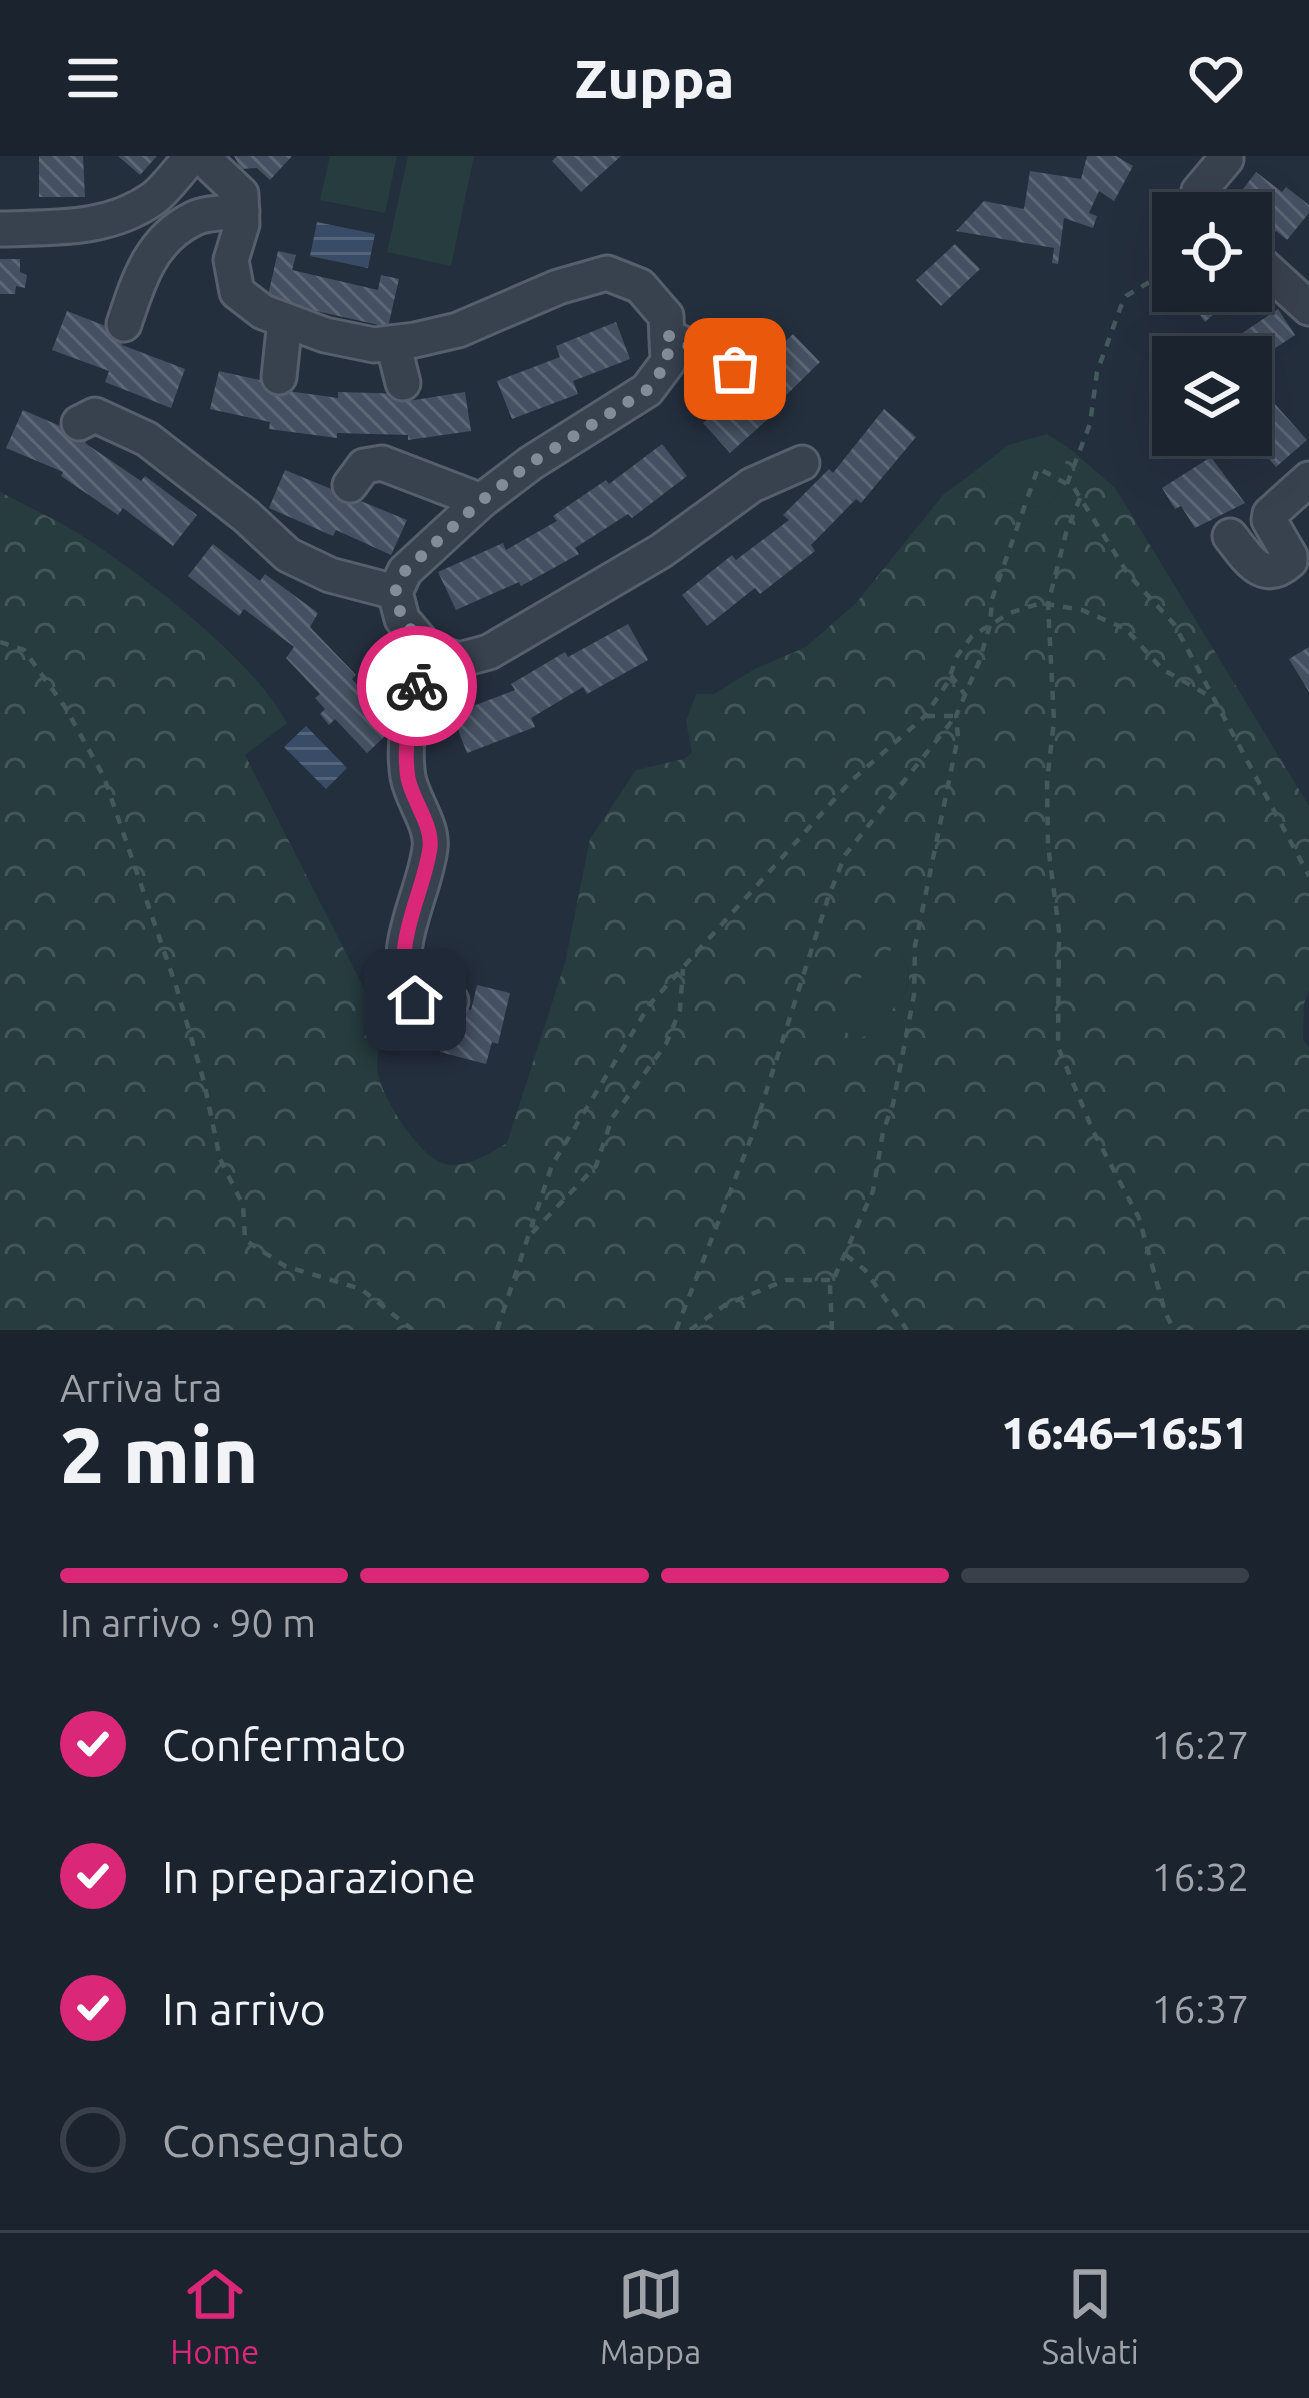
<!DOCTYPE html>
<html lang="it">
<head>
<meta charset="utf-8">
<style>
	body { margin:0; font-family:Ubuntu,sans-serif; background:#242b36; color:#f1f3f6; height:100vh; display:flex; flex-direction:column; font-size:45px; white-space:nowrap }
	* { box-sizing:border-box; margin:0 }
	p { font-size:39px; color:#a0a4aa }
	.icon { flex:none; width:66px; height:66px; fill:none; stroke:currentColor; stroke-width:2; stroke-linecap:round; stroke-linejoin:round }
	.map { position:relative; height:1174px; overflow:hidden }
	.side { display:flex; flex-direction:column; background:#1b232e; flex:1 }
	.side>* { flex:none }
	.fabs { position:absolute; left:1152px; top:36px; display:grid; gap:24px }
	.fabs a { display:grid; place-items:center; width:120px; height:120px; border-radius:0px; background:#1b232e; box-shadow:0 12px 48px #0002,0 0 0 3px #39404a; font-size:60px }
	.pin { position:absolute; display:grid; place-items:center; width:102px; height:102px; color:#fff; margin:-51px; border-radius:24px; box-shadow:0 6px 18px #0006 }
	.courier { position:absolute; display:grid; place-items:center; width:120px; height:120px; margin:-60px; border:9px solid #db2777; border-radius:50%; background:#fff; color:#222; box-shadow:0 3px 15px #0007 }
	.headline em { font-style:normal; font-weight:800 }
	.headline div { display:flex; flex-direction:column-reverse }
	.headline { display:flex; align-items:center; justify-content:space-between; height:204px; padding:0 60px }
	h1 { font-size:78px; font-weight:800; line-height:90px }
	.bar { display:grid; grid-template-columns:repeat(4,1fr); gap:18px 12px; align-content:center; height:144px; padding:0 60px }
	.bar i { height:15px; border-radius:9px; background:#39404a }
	.bar .on { background:#db2777 }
	.bar p { grid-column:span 4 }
	ol { padding:0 60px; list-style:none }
	li { display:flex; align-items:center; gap:36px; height:132px }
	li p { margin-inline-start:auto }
	li .icon { padding:12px; border-radius:50%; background:#db2777; color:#fff; stroke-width:4 }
	li:last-child { color:#a0a4aa }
	li i { width:66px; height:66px; border:6px solid #39404a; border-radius:50% }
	header { display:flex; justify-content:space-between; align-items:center; height:156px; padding:0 60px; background:#1b232e; font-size:54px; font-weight:800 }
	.dock { display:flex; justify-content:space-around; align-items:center; height:168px; border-top:3px solid #39404a; background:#1b232e; font-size:33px; color:#a0a4aa }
	.dock a { display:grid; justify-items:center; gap:6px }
	.dock .on { color:#db2777 }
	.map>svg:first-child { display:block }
	.grass { fill:#263c3f }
	.forest { fill:url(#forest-crowns); fill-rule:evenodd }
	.water { fill:url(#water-rules) }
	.building { fill:url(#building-back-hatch) }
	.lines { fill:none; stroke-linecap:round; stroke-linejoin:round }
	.minor-casing { stroke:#565f6c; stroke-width:39 }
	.path { stroke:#44595c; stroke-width:4.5; stroke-dasharray:9 9; stroke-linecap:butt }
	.minor { stroke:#38414e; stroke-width:33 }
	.done { stroke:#828b98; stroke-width:12; stroke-dasharray:0 21.6 }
	.route { stroke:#db2777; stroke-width:15 }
</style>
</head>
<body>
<header><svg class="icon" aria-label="menu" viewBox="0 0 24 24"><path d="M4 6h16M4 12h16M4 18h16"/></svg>Zuppa<svg class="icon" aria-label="heart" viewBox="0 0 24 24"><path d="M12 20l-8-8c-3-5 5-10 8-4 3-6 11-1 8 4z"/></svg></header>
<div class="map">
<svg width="1309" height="1174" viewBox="0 0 1309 1174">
	<defs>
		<pattern id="forest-crowns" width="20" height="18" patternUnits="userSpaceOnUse" patternTransform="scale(3)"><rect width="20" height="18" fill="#263c3f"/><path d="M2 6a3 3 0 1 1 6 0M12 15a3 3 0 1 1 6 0" fill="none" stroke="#435659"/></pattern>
		<pattern id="water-rules" width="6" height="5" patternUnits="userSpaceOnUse" patternTransform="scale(3)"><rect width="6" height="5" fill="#394c67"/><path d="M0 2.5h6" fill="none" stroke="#53647b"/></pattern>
		<pattern id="building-back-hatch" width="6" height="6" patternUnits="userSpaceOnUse" patternTransform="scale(3)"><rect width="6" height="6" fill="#455162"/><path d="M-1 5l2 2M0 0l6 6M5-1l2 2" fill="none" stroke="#5d6877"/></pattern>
	</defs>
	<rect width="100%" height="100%" fill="#242f3e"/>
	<g class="grass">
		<path d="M330 0H397L385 57 320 44Z"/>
		<path d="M408 0H474L451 110 387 96Z"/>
		<path d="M1047 278 1069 292 1056 340 1042 351 1010 347 974 316 1008 289Z"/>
		<path d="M895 789C929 833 892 852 864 882L848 878 839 865 850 831Z"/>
	</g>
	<path class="forest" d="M1069 292 1115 332 1309 650V834L1304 848 1303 884 1309 891V1174H0V336C30 352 62 366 90 385 149 424 255 506 287 567L245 599 383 870C381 884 375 904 378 918 383 943 419 1001 445 1008 467 1013 490 997 507 987L565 807 590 683 636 614 684 603 692 597 686 565 696 538H714L755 513 806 491 856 447 944 338 974 316 1010 347 1042 351 1056 340ZM895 790C930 832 891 853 864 881L848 878 840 865 851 831Z"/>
	<g class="water">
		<path d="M317 66 375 78 368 112 310 100Z"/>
		<path d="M306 570 347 612 326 633 284 591Z"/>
	</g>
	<g class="building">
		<path d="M39 0H83L85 41H39Z"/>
		<path d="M118 0H157L140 19Z"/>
		<path d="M234 0H292L270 24 257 12 241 13Z"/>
		<path d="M557 0H621L581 36 552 5Z"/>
		<path d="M1087 0H1116L1133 10 1114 45 1099 35 1089 57 1097 60 1093 72 1064 62 1058 108 1052 107 1054 92 956 75 984 45 1024 53 1030 15 1081 23Z"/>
		<path d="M1256 16 1282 36 1286 31 1309 49V57L1287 84 1276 75 1271 81 1251 65V57H1242L1231 49Z"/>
		<path d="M955 88 980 113 941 150 916 124Z"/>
		<path d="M278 95 296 99 292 114 378 134 381 119 399 123 388 171 267 144Z"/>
		<path d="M0 103H20V116L27 119 25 132 16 130 15 138H0Z"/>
		<path d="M1181 135H1240L1205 166Z"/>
		<path d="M1278 153 1295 179 1251 208V201H1235L1226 188Z"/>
		<path d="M67 155 126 178 122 189 185 213 171 252 105 226 109 215 52 194Z"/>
		<path d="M616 166 630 203 573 225 578 238 512 263 497 225 560 201 556 190Z"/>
		<path d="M793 178 820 206 775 250 778 254 730 297 703 267 749 227 745 224Z"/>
		<path d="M219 215 282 229 281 234 338 242V236L409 238 408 245 465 236 471 275 408 284V279L337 277V282L269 273 270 266 210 253Z"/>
		<path d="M1266 238 1307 284 1276 311 1254 285 1249 290 1239 279H1251V252Z"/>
		<path d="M884 253 916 281 861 347 856 343 811 389 815 395 760 438 755 432 707 470 682 439 732 399 736 404 789 364 783 359 829 313 833 317Z"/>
		<path d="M23 254 88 282 85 287 141 325 145 320 197 359 173 390 123 352 118 359 61 320 63 316 6 292Z"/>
		<path d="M662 288 687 320 632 362 628 358 575 392 579 398 521 430 519 426 456 454 438 416 503 387 506 394 557 365 553 360 606 324 609 328Z"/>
		<path d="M1211 301 1245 347 1195 372 1181 350 1175 353 1162 332Z"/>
		<path d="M285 314 407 364 391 399 336 374 333 380 269 352Z"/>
		<path d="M213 388 260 425 265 418 318 457 310 471 356 519 352 523 396 570 367 597 335 563 329 569 320 558 325 553 315 542 320 538 286 502 294 491 244 453 239 460 188 420Z"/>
		<path d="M628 468 648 504 587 538 583 531 531 562 535 571 467 597 452 558 515 534 511 528 565 496 568 501Z"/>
		<path d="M1309 491V536L1289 503Z"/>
		<path d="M477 829 510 837 498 888 492 886 486 908 440 896 447 868 457 870 461 851 471 854Z"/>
	</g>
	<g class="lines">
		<defs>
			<g id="minor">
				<path d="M201 0 241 38 242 68 231 104 237 136 263 156 325 179 374 189 415 184 458 174 558 131 607 117 640 130 666 160 668 206 647 234 531 307 481 345 405 415 395 436 402 463 428 494 459 504 489 496 661 395 752 329 802 307"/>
				<path d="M1208 57 1199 35 1226 3"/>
				<path d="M0 73C54 71 108 75 154 42 168 31 180 13 192 0"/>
				<path d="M1251 99 1309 152"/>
				<path d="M124 168C138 126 150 84 193 63 206 56 227 57 242 55"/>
				<path d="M667 180 735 213"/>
				<path d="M393 187 403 227"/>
				<path d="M279 221 285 164"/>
				<path d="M79 267 95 259 147 283 246 360 288 399 330 419 395 436"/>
				<path d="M350 329 364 310 382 307 481 345"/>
				<path d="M1230 380C1247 401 1262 430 1290 405V400L1269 364 1270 358 1309 323"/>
				<path d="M428 494C416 535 401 577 408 621 412 644 433 669 430 692 424 742 386 795 414 844L451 845"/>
			</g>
		</defs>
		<use href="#minor" class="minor-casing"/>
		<g class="path">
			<path d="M1067 328 1090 268 1097 216 1121 150 1126 140 1173 112"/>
			<path d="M1080 342 1066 377 1048 448 1054 565 1047 625 1048 689 1059 775 1058 891 1093 975 1139 1062 1165 1156 1174 1174"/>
			<path d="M0 486 24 494 65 551 104 621 177 833 204 926 220 1003 243 1049 245 1084 285 1110 361 1133 413 1174"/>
			<path d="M951 519 965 539"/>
			<path d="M926 560H956"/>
			<path d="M532 1077 596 1010 612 962 666 888 680 854 683 813"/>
			<path d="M846 1099 865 1114 907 1174"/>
			<path d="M497 1174 552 1009 650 848 851 625 925 560 948 526 957 500 972 480 1010 457 1041 447 1082 454 1126 473 1162 513 1213 542"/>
			<path d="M676 1174 753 977 828 742 845 699 956 560"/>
			<path d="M690 1174 725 1149 786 1124H835"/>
			<path d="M832 1174 830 1131 873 1035 883 976 893 948 914 839 915 790 958 581 956 560 979 506 990 469 992 443 1038 312 1074 332 1128 418 1174 468 1309 720"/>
		</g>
		<use href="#minor" class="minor"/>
	</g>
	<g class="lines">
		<path class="done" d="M417 530 428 494 402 463 395 436 405 415 481 345 531 307 647 234 668 206 667 179 735 213"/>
		<path class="route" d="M415 844C386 796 423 742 430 692 433 669 412 644 408 622 403 591 409 559 417 530"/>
	</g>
</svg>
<div class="fabs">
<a><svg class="icon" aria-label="locate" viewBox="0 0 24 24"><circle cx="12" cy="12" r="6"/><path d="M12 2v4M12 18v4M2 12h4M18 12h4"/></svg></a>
<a><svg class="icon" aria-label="layers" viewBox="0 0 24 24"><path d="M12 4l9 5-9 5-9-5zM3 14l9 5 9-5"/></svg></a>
</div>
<div class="pin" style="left:735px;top:213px;background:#ea580c"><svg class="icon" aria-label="bag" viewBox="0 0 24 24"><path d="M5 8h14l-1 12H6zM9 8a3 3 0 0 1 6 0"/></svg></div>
<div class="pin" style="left:415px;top:844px;background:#1f2937"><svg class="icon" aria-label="home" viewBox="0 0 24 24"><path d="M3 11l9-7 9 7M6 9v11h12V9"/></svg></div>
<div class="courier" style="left:417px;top:530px"><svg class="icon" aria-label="bike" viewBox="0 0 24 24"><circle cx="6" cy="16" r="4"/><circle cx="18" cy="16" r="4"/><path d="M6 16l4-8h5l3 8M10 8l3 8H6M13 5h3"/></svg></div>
</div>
<section class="side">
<div class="headline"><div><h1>2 min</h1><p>Arriva tra</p></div><em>16:46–16:51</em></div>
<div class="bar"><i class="on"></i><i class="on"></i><i class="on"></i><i></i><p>In arrivo · 90 m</p></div>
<ol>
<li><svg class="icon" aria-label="check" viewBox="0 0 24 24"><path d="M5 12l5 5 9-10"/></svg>Confermato<p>16:27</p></li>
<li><svg class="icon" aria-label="check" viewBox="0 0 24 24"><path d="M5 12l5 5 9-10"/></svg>In preparazione<p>16:32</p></li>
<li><svg class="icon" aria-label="check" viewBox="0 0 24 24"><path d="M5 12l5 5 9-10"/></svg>In arrivo<p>16:37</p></li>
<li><i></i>Consegnato</li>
</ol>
</section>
<nav class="dock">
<a class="on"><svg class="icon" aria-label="home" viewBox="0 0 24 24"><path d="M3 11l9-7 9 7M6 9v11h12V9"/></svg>Home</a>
<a><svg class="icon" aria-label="map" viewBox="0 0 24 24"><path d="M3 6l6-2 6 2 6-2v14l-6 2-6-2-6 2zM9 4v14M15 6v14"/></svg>Mappa</a>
<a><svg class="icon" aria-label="saved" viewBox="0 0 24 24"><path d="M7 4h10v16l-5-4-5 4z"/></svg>Salvati</a>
</nav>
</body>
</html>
